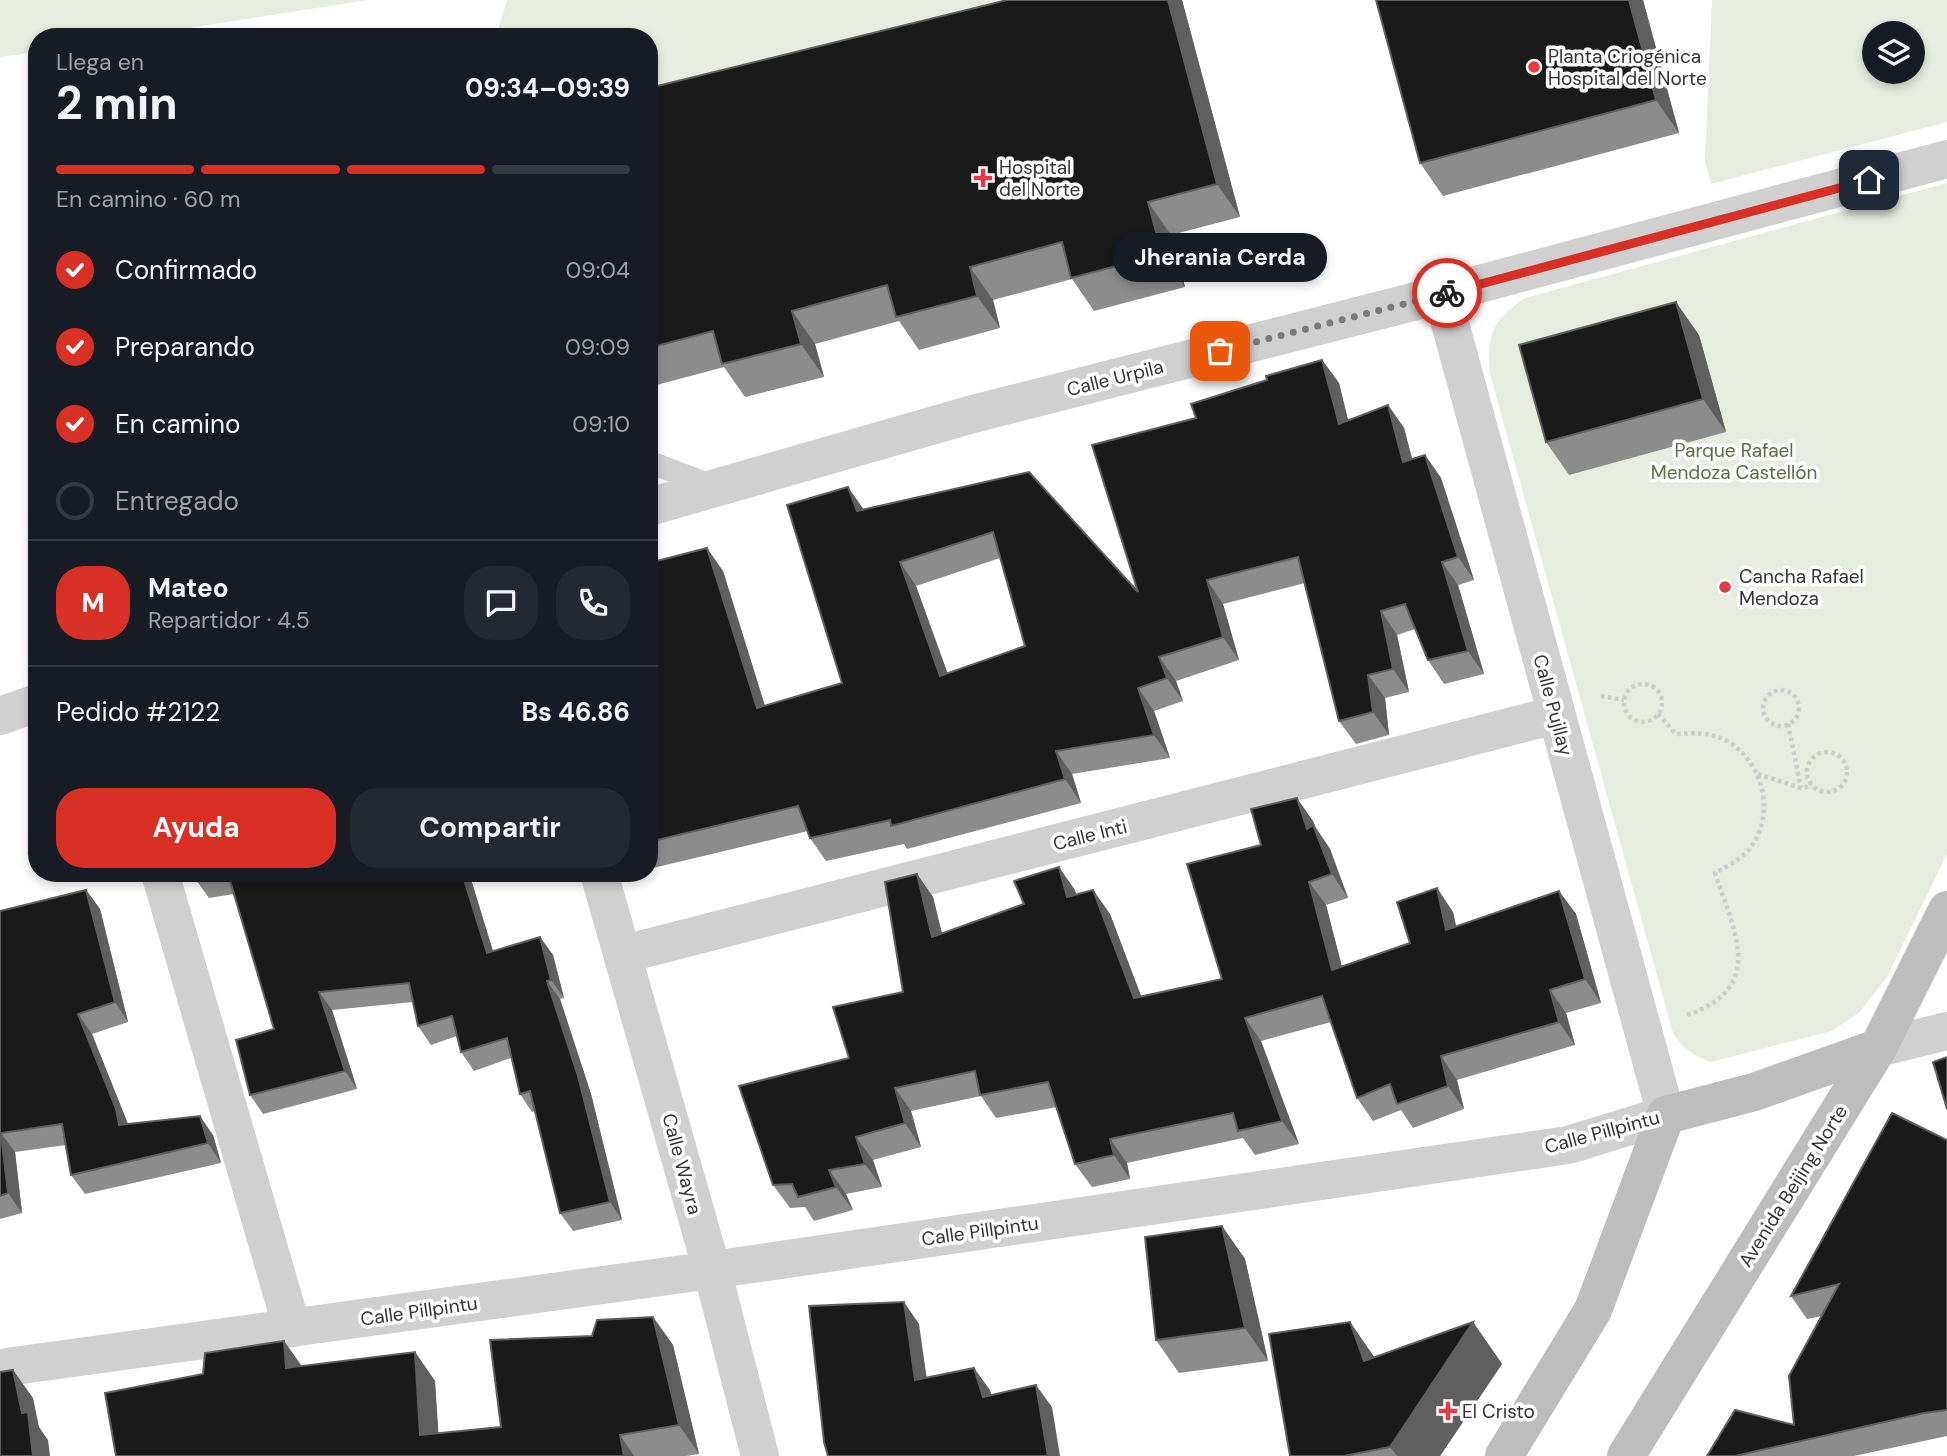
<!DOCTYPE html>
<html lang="es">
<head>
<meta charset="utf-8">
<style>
	body { margin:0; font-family:"DM Sans",sans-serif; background:#242831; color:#f1f3f6; height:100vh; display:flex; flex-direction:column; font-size:26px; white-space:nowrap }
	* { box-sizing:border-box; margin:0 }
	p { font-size:23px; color:#9ea1a6 }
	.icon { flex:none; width:38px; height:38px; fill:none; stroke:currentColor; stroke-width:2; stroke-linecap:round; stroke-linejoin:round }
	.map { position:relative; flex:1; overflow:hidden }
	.drawer { position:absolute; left:28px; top:28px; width:630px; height:854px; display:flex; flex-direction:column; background:#171b24; border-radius:28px; box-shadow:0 4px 10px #0003 }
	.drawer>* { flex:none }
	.buttons { position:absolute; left:1862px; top:21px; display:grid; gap:14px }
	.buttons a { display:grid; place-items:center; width:63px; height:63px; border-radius:50%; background:#171b24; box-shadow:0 4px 10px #0003; font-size:35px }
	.pin { position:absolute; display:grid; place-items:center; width:60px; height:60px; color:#fff; margin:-30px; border-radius:14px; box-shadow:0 4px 10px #0006 }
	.courier { position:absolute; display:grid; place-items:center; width:70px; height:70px; margin:-35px; border:5px solid #d93025; border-radius:50%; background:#fff; color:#222; box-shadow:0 2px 9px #0007 }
	.bubble { position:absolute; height:49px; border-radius:24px; background:#171b24; box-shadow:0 4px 10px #0003; font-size:23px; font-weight:700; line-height:49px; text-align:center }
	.head em { font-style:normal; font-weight:700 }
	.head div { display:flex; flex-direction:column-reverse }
	.head { display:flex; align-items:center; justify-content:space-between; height:119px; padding:0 28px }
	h1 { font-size:46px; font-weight:700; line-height:52px }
	.bar { display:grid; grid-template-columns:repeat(4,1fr); gap:10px 7px; align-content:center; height:84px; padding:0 28px }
	.bar i { height:9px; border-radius:5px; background:#363941 }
	.bar .current { background:#d93025 }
	.bar p { grid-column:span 4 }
	.line { display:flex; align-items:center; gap:18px; padding:0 28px; border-top:2px solid #363941 }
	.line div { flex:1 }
	.round { display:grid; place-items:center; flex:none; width:74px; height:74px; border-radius:28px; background:#242831 }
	ol { padding:0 28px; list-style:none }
	li { display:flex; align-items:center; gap:21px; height:77px }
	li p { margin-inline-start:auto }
	li .icon { padding:7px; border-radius:50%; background:#d93025; color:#fff; stroke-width:4 }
	li:last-child { color:#9ea1a6 }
	li i { width:38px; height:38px; border:4px solid #363941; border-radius:50% }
	.button { display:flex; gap:14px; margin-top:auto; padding:14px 28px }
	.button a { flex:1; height:80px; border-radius:28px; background:#d93025; color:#fff; font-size:28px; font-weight:700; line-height:80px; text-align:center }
	.button a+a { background:#242831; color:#f1f3f6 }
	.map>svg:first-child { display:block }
	.green { fill:#e6ecdf; fill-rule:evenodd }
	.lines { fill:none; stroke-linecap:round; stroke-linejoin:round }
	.path { stroke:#cdcdcd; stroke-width:4.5; stroke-dasharray:3.5 3.5; stroke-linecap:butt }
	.lane { stroke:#d0d0d0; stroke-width:23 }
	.street { stroke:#d0d0d0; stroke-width:38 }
	.secondary { stroke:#bdbdbd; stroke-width:38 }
	.wall { fill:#8c8c8c; fill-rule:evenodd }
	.shaded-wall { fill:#5f5f5f }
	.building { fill:#1a1a1a; stroke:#5f5f5f; stroke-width:2; fill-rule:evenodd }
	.done { stroke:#7a7a7a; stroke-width:7; stroke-dasharray:0 12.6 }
	.route { stroke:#d93025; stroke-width:9 }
	.poi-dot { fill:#e63946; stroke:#fff; stroke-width:2.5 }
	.labels { text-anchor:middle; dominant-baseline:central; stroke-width:7; stroke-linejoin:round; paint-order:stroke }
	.poi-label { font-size:19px; fill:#333; stroke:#fff; text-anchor:start }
	.street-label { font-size:19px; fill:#333; stroke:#fff }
	.park-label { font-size:19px; fill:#56703f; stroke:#fff }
</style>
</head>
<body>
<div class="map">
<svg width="1947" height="1456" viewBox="0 0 1947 1456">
	<rect width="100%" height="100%" fill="#fff"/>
	<g class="green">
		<path d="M0 0H368L132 37H37V52L0 57Z"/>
		<path d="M507 0H999L649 89V37H496Z"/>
		<path d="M1712 0H1947V122L1711 184 1705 162ZM1874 33H1913V72H1874Z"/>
		<path d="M1947 183V854L1887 977 1859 1013 1832 1031 1711 1062C1694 1056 1683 1049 1673 1033L1490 374C1486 336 1492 320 1525 298Z"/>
	</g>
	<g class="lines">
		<g class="path">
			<circle cx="1643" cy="703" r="19"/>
			<circle cx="1781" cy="708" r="18"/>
			<path d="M1601 696 1624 700"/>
			<path d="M1658 714 1676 734C1693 733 1710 732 1725 740 1761 759 1776 808 1753 844 1744 858 1729 865 1715 873 1734 931 1767 988 1687 1015"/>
			<path d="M1788 724 1801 788"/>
			<circle cx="1827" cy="772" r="20"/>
			<path d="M1758 774 1801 788 1812 786"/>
		</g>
		<path class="lane" d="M649 462 715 487"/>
		<g class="street">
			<path d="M649 507 973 414 1397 306 1947 159"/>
			<path d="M0 716 37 703"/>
			<path d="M160 873 292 1328"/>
			<path d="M599 873 712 1270 760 1456"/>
			<path d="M624 954 1556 715"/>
			<path d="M1878 1048 1947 1031"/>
			<path d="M0 1368 712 1270 1568 1145 1666 1115 1442 294"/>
		</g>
		<g class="secondary">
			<path d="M1504 1456 1593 1310 1666 1115 1754 1092 1878 1048"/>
			<path d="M1626 1456 1878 1048 1947 910"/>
		</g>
	</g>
	<g class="wall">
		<path d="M1007 0H1182L1240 217 1171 235 1185 287 1094 311 1072 279 993 300 1000 328 919 350 899 321 815 344 824 377 745 397 724 367 649 387V88Z"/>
		<path d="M1643 0 1679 133 1443 196 1420 163Z"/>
		<path d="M1699 335 1726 432 1569 475 1546 442Z"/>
		<path d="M1322 360 1339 383 1348 421 1388 405 1404 428 1412 459 1425 455 1441 478 1474 580 1458 585 1484 674 1444 684 1428 660 1415 629 1397 635 1409 692 1385 698 1389 735 1356 744 1339 721 1305 583 1223 604 1239 660 1176 681 1183 701 1154 711 1170 758 1072 774 1081 803 907 849 904 844 826 861 810 838 808 831 649 869V563L723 571 765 706 842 683 848 487 863 509 1029 472 1138 592 1196 418 1267 380ZM1000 558 1025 646 947 673 916 586Z"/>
		<path d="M1313 821 1316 828 1330 849 1348 898 1326 905 1342 967 1410 943 1437 888 1453 912 1456 926 1559 891 1576 914 1601 1003 1566 1013 1575 1045 1457 1080 1464 1109 1413 1128 1401 1110 1373 1121 1357 1098 1331 1022 1261 1041 1299 1144 1255 1155 1243 1138 1127 1163 1130 1179 1092 1187 1075 1164 1057 1107 996 1118 981 1096 911 1111 921 1147 873 1160 882 1187 846 1194 853 1210 814 1221 805 1207 790 1208 773 1185 849 1058 903 992 917 874 933 897 942 933 1075 890 1076 895 1093 890 1110 914 1141 997 1222 979 1261 845Z"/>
		<path d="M194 873H469L493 951 540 937 553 955 564 998 560 999 591 1094 622 1220 573 1231 560 1213 535 1111 532 1112 520 1094 511 1058 474 1071 461 1052 457 1036 431 1045 418 1026 413 1002 332 1010 357 1089 263 1114 250 1095 274 1029 234 894 209 898 196 880Z"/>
		<path d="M86 890 100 909 128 1022 92 1034 128 1124 213 1135 221 1163 85 1194 71 1175 66 1145 15 1152 22 1213 0 1219V911Z"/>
		<path d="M1947 1140V1436L1854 1456H1707L1794 1425 1822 1316 1807 1319 1791 1296Z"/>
		<path d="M1222 1226 1245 1259 1268 1361 1179 1373 1156 1340Z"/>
		<path d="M653 1317 673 1345 699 1454 686 1456H116L203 1374 284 1341 302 1366 415 1352 435 1381 438 1433 501 1427 592 1336Z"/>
		<path d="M1350 1322 1374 1357 1473 1322 1502 1364 1440 1456H1290Z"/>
	</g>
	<g class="shaded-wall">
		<path d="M1168 0H1182L1240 217 1217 184Z"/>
		<path d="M1629 0H1643L1679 133 1656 100Z"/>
		<path d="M1148 202 1171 235 1185 287 1162 254Z"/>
		<path d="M970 267 993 300 1000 328 977 296Z"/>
		<path d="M1676 302 1699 335 1726 432 1703 399Z"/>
		<path d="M792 311 815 344 824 377 801 344Z"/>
		<path d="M1322 360 1339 383 1355 448 1339 424Z"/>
		<path d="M1388 405 1404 428 1419 485 1403 462Z"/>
		<path d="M1425 455 1441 478 1474 580 1458 557Z"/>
		<path d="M848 487 864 510 857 511Z"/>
		<path d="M707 548 723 571 773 732 757 708Z"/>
		<path d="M900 562 916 586 957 699 940 676Z"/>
		<path d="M1442 562 1458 585 1484 674 1468 651Z"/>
		<path d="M1207 580 1223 604 1239 660 1223 637Z"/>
		<path d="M1381 611 1397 635 1409 692 1393 669Z"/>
		<path d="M1159 657 1176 681 1183 701 1167 678Z"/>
		<path d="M1368 675 1385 698 1389 735 1373 712Z"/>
		<path d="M1138 688 1154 711 1170 758 1154 735Z"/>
		<path d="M1056 751 1072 774 1081 803 1065 779Z"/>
		<path d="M1297 798 1313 821 1316 828 1330 849 1348 898 1332 874 1307 829Z"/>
		<path d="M1059 867 1075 890 1083 920 1067 897Z"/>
		<path d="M462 873H469L499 971 487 953Z"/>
		<path d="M917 874 933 897 948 960 932 937Z"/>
		<path d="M1309 882 1326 905 1349 994 1332 970Z"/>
		<path d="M1437 888 1453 912 1462 954 1446 930Z"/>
		<path d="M86 890 100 909 128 1022 115 1002Z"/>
		<path d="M1093 890 1110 914 1151 1022 1134 998Z"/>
		<path d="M1559 891 1576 914 1601 1003 1585 979Z"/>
		<path d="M540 937 553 955 564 998 551 980Z"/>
		<path d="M547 981 560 999 591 1094 622 1220 610 1202Z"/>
		<path d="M1550 990 1566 1013 1575 1045 1559 1022Z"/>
		<path d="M319 992 332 1010 357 1089 345 1071Z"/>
		<path d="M78 1014 92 1034 130 1129 119 1125Z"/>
		<path d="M1245 1018 1261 1041 1299 1144 1282 1121Z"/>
		<path d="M1441 1056 1457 1080 1464 1109 1448 1086Z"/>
		<path d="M895 1088 911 1111 921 1147 905 1123Z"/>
		<path d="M200 1116 213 1135 221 1163 208 1143Z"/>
		<path d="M1 1133 15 1152 22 1213 8 1193Z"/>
		<path d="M856 1137 873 1160 882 1187 865 1164Z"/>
		<path d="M1110 1139 1127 1163 1130 1179 1114 1155Z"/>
		<path d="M829 1170 846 1194 853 1210 836 1187Z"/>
		<path d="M1222 1226 1245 1259 1268 1361 1245 1328Z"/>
		<path d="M904 1302 919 1324 930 1401 915 1380Z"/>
		<path d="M653 1317 673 1345 699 1454 679 1425Z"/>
		<path d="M1350 1322 1379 1364 1364 1361Z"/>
		<path d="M1473 1322 1502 1364 1440 1456H1397L1390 1447Z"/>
		<path d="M284 1341 304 1370 286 1368Z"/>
		<path d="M415 1352 435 1381 440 1456 420 1435Z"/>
		<path d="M974 1368 990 1390 998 1419 983 1397Z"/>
		<path d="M13 1370 33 1398 39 1427 48 1440 50 1456H33L22 1413Z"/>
		<path d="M1036 1385 1052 1407 1060 1456H1048Z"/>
		<path d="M620 1435 634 1456H624Z"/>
	</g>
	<g class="building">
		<path d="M1007 0H1168L1217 184 1148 202 1162 254 1071 278 1062 242 970 267 977 296 896 317 887 285 792 311 801 344 722 364 713 331 649 348V88Z"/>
		<path d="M1376 0H1629L1656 100 1420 163Z"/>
		<path d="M1676 302 1703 399 1546 442 1519 345Z"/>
		<path d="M1322 360 1339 424 1388 405 1403 462 1425 455 1458 557 1442 562 1468 651 1428 660 1405 604 1381 611 1393 669 1368 675 1373 712 1339 721 1298 557 1207 580 1223 637 1159 657 1167 678 1138 688 1154 735 1056 751 1065 779 891 826 890 820 810 838 798 806 649 842V563L707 548 757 708 842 683 787 505 848 487 857 511 1029 472 1138 592 1092 445 1196 418 1191 404 1267 380 1266 376ZM993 532 1025 646 940 676 900 562Z"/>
		<path d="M1297 798 1307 829 1313 825 1332 874 1309 882 1332 970 1410 943 1397 902 1437 888 1446 930 1559 891 1585 979 1550 990 1559 1022 1441 1056 1448 1086 1397 1104 1390 1084 1357 1098 1322 996 1245 1018 1282 1121 1238 1131 1233 1113 1110 1139 1114 1155 1075 1164 1048 1082 980 1095 975 1071 895 1088 905 1123 856 1137 865 1164 829 1170 836 1187 798 1197 792 1184 773 1185 739 1086 849 1058 833 1007 903 992 885 882 917 874 932 937 1024 904 1014 881 1059 867 1067 897 1093 890 1134 998 1222 979 1187 864 1261 845 1251 809Z"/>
		<path d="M194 873H462L487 953 540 937 551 980 547 981 578 1076 610 1202 560 1213 530 1091 520 1094 507 1038 461 1052 452 1016 418 1026 409 983 319 992 345 1071 250 1095 236 1040 274 1029 228 874 196 880Z"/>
		<path d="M86 890 115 1002 78 1014 116 1109 119 1125 200 1116 208 1143 71 1175 62 1124 1 1133 8 1193 0 1196V911Z"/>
		<path d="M1947 1057V1109L1933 1062Z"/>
		<path d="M1892 1113 1947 1140V1410L1924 1413 1735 1456H1707L1735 1410 1794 1425 1789 1376 1839 1284 1791 1296Z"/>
		<path d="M1222 1226 1245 1328 1156 1340 1145 1237Z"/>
		<path d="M904 1302 915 1380 974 1368 983 1397 1036 1385 1048 1456H828L824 1442 809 1306Z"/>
		<path d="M653 1317 679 1425 620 1435 624 1456H116L105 1393 203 1374 205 1353 284 1341 286 1368 415 1352 420 1435 501 1427 490 1340 592 1336 597 1320Z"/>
		<path d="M1350 1322 1364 1361 1473 1322 1390 1447 1344 1456H1290L1269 1334Z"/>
		<path d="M13 1370 22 1413 28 1412 33 1456H0V1372Z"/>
	</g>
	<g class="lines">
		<path class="done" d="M1220 351 1447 293"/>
		<path class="route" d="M1447 293 1869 180"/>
	</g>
	<g class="poi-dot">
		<circle cx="1534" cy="67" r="7"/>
		<path d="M979.5 167.5h7v7h7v7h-7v7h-7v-7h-7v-7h7z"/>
		<circle cx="1725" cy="587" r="7"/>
		<path d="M1444.5 1400.5h7v7h7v7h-7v7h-7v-7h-7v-7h7z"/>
	</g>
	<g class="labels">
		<g class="poi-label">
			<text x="1548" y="56">Planta Criogénica<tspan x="1548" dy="22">Hospital del Norte</tspan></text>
			<text x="999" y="167">Hospital<tspan x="999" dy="22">del Norte</tspan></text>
			<text x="1739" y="576">Cancha Rafael<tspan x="1739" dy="22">Mendoza</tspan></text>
			<text x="1462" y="1411">El Cristo</text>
		</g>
		<g class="street-label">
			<text transform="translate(1115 378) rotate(-14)">Calle Urpila</text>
			<text transform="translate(1553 705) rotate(75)">Calle Pujllay</text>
			<text transform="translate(1090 835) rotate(-14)">Calle Inti</text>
			<text transform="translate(1602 1132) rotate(-15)">Calle Pillpintu</text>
			<text transform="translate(682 1164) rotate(75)">Calle Wayra</text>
			<text transform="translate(1793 1186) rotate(-58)">Avenida Beijing Norte</text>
			<text transform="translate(980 1231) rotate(-8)">Calle Pillpintu</text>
			<text transform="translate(419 1311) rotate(-8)">Calle Pillpintu</text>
		</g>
		<g class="park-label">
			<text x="1734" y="450">Parque Rafael<tspan x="1734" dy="22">Mendoza Castellón</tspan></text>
		</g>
	</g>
</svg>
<div class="buttons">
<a><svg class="icon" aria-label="layers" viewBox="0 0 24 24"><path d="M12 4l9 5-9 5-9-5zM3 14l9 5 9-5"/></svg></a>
</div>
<div class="pin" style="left:1220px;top:351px;background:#ea580c"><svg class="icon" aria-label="bag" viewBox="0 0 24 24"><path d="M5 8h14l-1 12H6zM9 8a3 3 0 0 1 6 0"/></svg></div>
<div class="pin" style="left:1869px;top:180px;background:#1f2937"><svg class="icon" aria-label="home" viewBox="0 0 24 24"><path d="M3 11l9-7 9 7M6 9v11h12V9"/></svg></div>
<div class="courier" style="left:1447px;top:293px"><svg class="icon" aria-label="bike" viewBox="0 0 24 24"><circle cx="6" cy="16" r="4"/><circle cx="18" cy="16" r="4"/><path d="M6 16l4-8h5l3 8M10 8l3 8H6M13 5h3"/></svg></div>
<div class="bubble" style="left:1113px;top:233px;width:214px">Jherania Cerda</div>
<section class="drawer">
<div class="head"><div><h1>2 min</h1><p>Llega en</p></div><em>09:34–09:39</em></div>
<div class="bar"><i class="current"></i><i class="current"></i><i class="current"></i><i></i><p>En camino · 60 m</p></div>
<ol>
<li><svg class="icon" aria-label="check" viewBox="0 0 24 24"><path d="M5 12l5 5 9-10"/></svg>Confirmado<p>09:04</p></li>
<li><svg class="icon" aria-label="check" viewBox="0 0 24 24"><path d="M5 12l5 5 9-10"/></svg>Preparando<p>09:09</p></li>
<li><svg class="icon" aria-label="check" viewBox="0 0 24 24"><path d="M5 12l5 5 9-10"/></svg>En camino<p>09:10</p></li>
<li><i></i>Entregado</li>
</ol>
<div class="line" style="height:126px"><b class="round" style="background:#d93025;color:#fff">M</b><div><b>Mateo</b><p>Repartidor · 4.5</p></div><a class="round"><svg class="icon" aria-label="chat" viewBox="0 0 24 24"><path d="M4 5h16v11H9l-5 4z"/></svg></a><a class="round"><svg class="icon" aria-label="phone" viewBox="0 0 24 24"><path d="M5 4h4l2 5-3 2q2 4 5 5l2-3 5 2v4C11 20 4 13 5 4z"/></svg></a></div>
<div class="line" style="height:91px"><div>Pedido #2122</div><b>Bs 46.86</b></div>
<div class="button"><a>Ayuda</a><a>Compartir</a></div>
</section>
</div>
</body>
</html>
